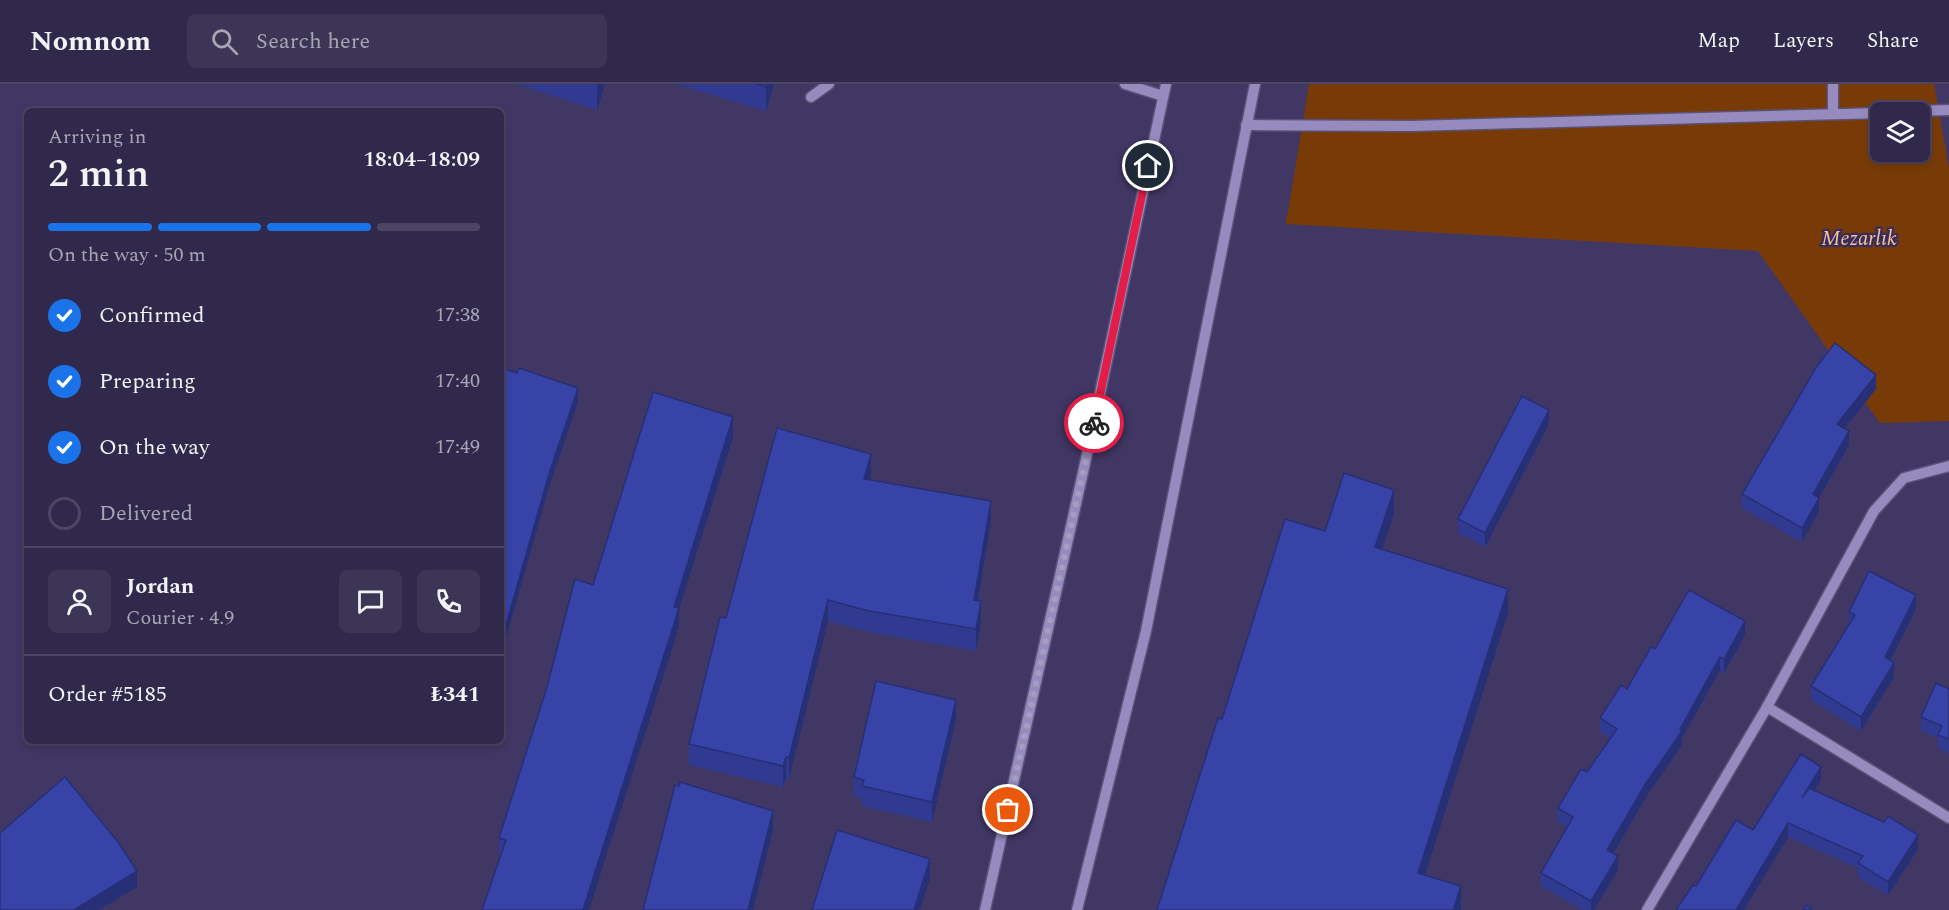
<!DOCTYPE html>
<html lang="en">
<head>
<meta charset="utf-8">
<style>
	body { margin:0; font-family:Spectral,serif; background:#3d3555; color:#f1f3f6; height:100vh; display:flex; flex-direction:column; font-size:22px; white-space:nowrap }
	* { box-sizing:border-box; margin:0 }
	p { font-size:20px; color:#a8a6b5 }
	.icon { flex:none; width:33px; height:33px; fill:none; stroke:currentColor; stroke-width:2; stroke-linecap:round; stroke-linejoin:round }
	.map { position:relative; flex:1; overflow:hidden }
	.details { position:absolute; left:24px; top:24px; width:480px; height:636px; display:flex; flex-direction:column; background:#31294b; border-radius:9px; box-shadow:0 3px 9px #0003,0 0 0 2px #4c4563 }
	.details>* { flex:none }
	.tools { position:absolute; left:1870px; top:18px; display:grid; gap:12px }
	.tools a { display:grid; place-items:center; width:60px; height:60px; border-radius:9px; background:#31294b; box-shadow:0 3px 9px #0003,0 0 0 2px #4c4563; font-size:30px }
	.pin { position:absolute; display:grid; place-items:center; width:51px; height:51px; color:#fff; margin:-26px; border:3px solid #fff; border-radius:50%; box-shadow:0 2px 6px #0007 }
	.courier { position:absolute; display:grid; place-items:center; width:60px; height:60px; margin:-30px; border:4px solid #e11d48; border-radius:50%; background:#fff; color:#222; box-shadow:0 2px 8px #0007 }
	.summary em { font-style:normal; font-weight:600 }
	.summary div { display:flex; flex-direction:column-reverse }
	.summary { display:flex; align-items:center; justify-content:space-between; height:102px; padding:0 24px }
	h1 { font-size:39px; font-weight:600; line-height:45px }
	.bar { display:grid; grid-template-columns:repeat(4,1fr); gap:9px 6px; align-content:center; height:72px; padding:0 24px }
	.bar i { height:8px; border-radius:4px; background:#4c4563 }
	.bar .active { background:#1a73e8 }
	.bar p { grid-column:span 4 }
	.line { display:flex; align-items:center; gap:15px; padding:0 24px; border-top:2px solid #4c4563 }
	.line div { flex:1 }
	.round { display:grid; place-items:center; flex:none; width:63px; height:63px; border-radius:9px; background:#3d3555 }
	ol { padding:0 24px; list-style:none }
	li { display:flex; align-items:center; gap:18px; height:66px }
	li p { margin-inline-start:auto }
	li .icon { padding:6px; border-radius:50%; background:#1a73e8; color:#fff; stroke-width:4 }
	li:last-child { color:#a8a6b5 }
	li i { width:33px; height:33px; border:3px solid #4c4563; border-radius:50% }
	header { display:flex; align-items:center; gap:36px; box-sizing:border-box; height:84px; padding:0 30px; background:#31294b; border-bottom:2px solid #4c4563 }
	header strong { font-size:28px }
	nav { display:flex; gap:33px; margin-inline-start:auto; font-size:21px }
	.search { width:420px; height:54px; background:#3d3555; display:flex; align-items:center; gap:15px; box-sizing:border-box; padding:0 21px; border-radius:9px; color:#a8a6b5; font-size:22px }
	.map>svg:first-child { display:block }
	.green { fill:#783b07; fill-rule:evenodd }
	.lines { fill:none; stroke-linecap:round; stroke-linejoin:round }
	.minor-casing { stroke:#5a5177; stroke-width:13 }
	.minor { stroke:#958bbe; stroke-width:10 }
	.wall { fill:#303a90 }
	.shaded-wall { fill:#272f76 }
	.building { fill:#3843a8; stroke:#272f76; stroke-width:1.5 }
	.done { stroke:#a49ec0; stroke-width:6; stroke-dasharray:0 10.8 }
	.route { stroke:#e11d48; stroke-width:8 }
	.labels { text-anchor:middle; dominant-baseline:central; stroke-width:4.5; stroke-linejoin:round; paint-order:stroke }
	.park-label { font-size:21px; font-style:italic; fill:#f6c09f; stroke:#372d58 }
</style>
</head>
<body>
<header>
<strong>Nomnom</strong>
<div class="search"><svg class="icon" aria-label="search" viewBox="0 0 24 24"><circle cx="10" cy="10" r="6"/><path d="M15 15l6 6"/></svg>Search here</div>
<nav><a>Map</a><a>Layers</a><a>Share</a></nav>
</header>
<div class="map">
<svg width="1949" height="826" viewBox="0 0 1949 826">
	<rect width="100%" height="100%" fill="#413764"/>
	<path class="green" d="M1309 0H1934L1949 85V337L1880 339 1758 167 1286 140ZM1881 28H1920V68H1881Z"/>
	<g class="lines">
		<defs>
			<g id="minor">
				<path d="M1125 0 1163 12"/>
				<path d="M1833 0V30"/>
				<path d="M811 13 829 0"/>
				<path d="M1884 28 1949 26"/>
				<path d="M1246 41 1412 42 1881 29"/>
				<path d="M1767 623 1949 734"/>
				<path d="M985 826 1084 384 1166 0"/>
				<path d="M1077 826 1146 547 1255 0"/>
				<path d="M1647 826 1767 623 1874 427 1904 394 1949 382"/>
			</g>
		</defs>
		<use href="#minor" class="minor-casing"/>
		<use href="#minor" class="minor"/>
	</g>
	<g class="wall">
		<path d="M517 0H605L597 26Z"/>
		<path d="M676 0H774L766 27Z"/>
		<path d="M1876 305 1845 344 1849 361 1819 413V427L1802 458 1742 424V410Z"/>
		<path d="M1549 340 1485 463 1458 449V435Z"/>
		<path d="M733 353 679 525V543L499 774V754L593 501Z"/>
		<path d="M871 392 870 396 991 438 978 517 981 539 976 567 869 548 828 537 789 695 786 694 783 703 689 681V660L726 534Z"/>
		<path d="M1916 525 1890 577 1894 593 1861 647 1811 616V602L1849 541V528Z"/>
		<path d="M1745 551 1724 589 1720 586 1682 654V661L1646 713 1613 769 1618 786 1594 826H1582L1541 802V789L1567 743 1558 738V724L1587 688 1610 654 1600 648V634L1627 605 1655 565Z"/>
		<path d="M1949 605V669L1938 664V654L1921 647V633Z"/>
		<path d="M956 635 932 738 862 722V715L854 712V693Z"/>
		<path d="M1821 696 1815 707 1918 765 1888 811 1858 793V784L1788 753 1744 826H1676L1696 802 1753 746Z"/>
	</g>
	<g class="shaded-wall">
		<path d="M597 0H605L597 26Z"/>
		<path d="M767 0H774L766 27V3Z"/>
		<path d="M1876 291V305L1837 354V340Z"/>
		<path d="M578 304V318L549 403 501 572V558L549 390Z"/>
		<path d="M1549 326V340L1485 463V449Z"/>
		<path d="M733 333V353L679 525V543L589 826H583L674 523Z"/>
		<path d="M1849 347V361L1813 424V410Z"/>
		<path d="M871 370V392L864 417V395Z"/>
		<path d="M1394 406V430L1375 487V463Z"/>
		<path d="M1819 414V427L1802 458V444Z"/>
		<path d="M991 417V438L974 538V516Z"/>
		<path d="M1508 505V529L1418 813V789Z"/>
		<path d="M1916 511V525L1885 587V573Z"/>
		<path d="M828 516V537L789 695V674Z"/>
		<path d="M981 517V539L976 567V545Z"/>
		<path d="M1745 537V551L1724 589V575Z"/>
		<path d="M1720 573V586L1682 654V661L1646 713 1607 780V766L1646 699 1680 645Z"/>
		<path d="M1894 579V593L1861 647V633Z"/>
		<path d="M956 616V635L932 738V718Z"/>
		<path d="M786 673V694L783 703V682Z"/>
		<path d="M1821 683V696L1802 728V714Z"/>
		<path d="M773 727V746L753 826H748Z"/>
		<path d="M1788 739V753L1744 826H1736Z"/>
		<path d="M1918 751V765L1888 811V798Z"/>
		<path d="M1618 772V786L1594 826H1591V817Z"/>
		<path d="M930 775V794L920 826H914Z"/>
		<path d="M137 787V803L99 826H74Z"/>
		<path d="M1461 802V826H1453Z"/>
	</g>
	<g class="building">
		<path d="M757 0H767L766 3Z"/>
		<path d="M1835 259 1876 291 1837 340 1849 347 1813 410 1819 414 1802 444 1742 410 1817 282Z"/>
		<path d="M501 284 517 289 519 284 578 304 549 390 501 558Z"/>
		<path d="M653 308 733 333 674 523 679 524 583 826H482L506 756 499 754 547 603 575 495 593 501Z"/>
		<path d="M1522 312 1549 326 1485 449 1458 435Z"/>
		<path d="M777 344 871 370 864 395 991 417 974 516 981 517 976 545 869 527 828 516 789 674 786 673 783 682 689 660 720 533 726 534Z"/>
		<path d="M1344 389 1394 406 1375 463 1508 505 1418 789 1461 802 1453 826H1157L1218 634 1222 635 1285 435 1325 447Z"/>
		<path d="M1869 487 1916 511 1885 573 1894 579 1861 633 1811 602 1855 531 1849 528Z"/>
		<path d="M1689 506 1745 537 1724 575 1720 573 1680 645 1682 647 1646 699 1607 766 1618 772 1591 817 1541 789 1573 733 1558 724 1581 685 1587 688 1617 645 1600 634 1621 601 1627 605 1651 563 1655 565Z"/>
		<path d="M876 597 956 616 932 718 862 702 864 696 854 693Z"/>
		<path d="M1936 599 1949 605V655L1938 651 1942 642 1921 633Z"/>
		<path d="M1801 670 1821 683 1802 714 1809 704 1884 738 1888 732 1918 751 1888 798 1858 779 1863 772 1788 739 1736 826H1676L1693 801 1696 802 1736 736 1753 746Z"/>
		<path d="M65 693 118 758 137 787 74 826H0V749Z"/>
		<path d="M680 698 773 727 748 826H643L675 701 679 702Z"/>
		<path d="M837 746 930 775 914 826H812Z"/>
		<path d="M1807 821 1812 826H1803Z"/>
	</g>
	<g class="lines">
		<path class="done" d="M1008 726 1094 339"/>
		<path class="route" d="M1094 339 1148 82"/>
	</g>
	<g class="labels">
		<g class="park-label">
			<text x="1859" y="155">Mezarlık</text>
		</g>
	</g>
</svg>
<div class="tools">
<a><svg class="icon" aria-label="layers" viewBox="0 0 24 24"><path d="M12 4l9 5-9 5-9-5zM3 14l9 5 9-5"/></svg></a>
</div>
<div class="pin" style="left:1008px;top:726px;background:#ea580c"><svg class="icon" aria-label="bag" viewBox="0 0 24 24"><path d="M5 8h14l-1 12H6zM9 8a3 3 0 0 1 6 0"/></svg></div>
<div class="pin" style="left:1148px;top:82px;background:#1f2937"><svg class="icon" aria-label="home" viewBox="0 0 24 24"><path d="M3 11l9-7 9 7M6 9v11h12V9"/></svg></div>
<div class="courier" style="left:1094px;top:339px"><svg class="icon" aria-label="bike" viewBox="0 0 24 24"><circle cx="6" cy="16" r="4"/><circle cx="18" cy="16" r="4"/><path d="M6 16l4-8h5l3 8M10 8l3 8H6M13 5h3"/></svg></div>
<section class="details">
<div class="summary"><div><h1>2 min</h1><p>Arriving in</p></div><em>18:04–18:09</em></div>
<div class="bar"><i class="active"></i><i class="active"></i><i class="active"></i><i></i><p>On the way · 50 m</p></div>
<ol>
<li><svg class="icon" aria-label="check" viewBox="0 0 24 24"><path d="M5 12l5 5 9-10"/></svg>Confirmed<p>17:38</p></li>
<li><svg class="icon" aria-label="check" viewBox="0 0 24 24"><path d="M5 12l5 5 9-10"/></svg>Preparing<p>17:40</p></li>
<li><svg class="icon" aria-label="check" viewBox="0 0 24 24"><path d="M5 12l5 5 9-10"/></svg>On the way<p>17:49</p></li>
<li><i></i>Delivered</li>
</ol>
<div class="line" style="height:108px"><a class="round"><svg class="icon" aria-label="person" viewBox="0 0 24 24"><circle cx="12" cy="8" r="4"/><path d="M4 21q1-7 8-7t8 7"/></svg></a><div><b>Jordan</b><p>Courier · 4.9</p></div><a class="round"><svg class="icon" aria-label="chat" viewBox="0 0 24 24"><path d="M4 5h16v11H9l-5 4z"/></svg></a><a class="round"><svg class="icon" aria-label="phone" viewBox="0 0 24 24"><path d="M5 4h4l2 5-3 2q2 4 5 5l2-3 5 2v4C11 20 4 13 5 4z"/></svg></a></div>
<div class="line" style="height:78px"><div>Order #5185</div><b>₺341</b></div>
</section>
</div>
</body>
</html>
